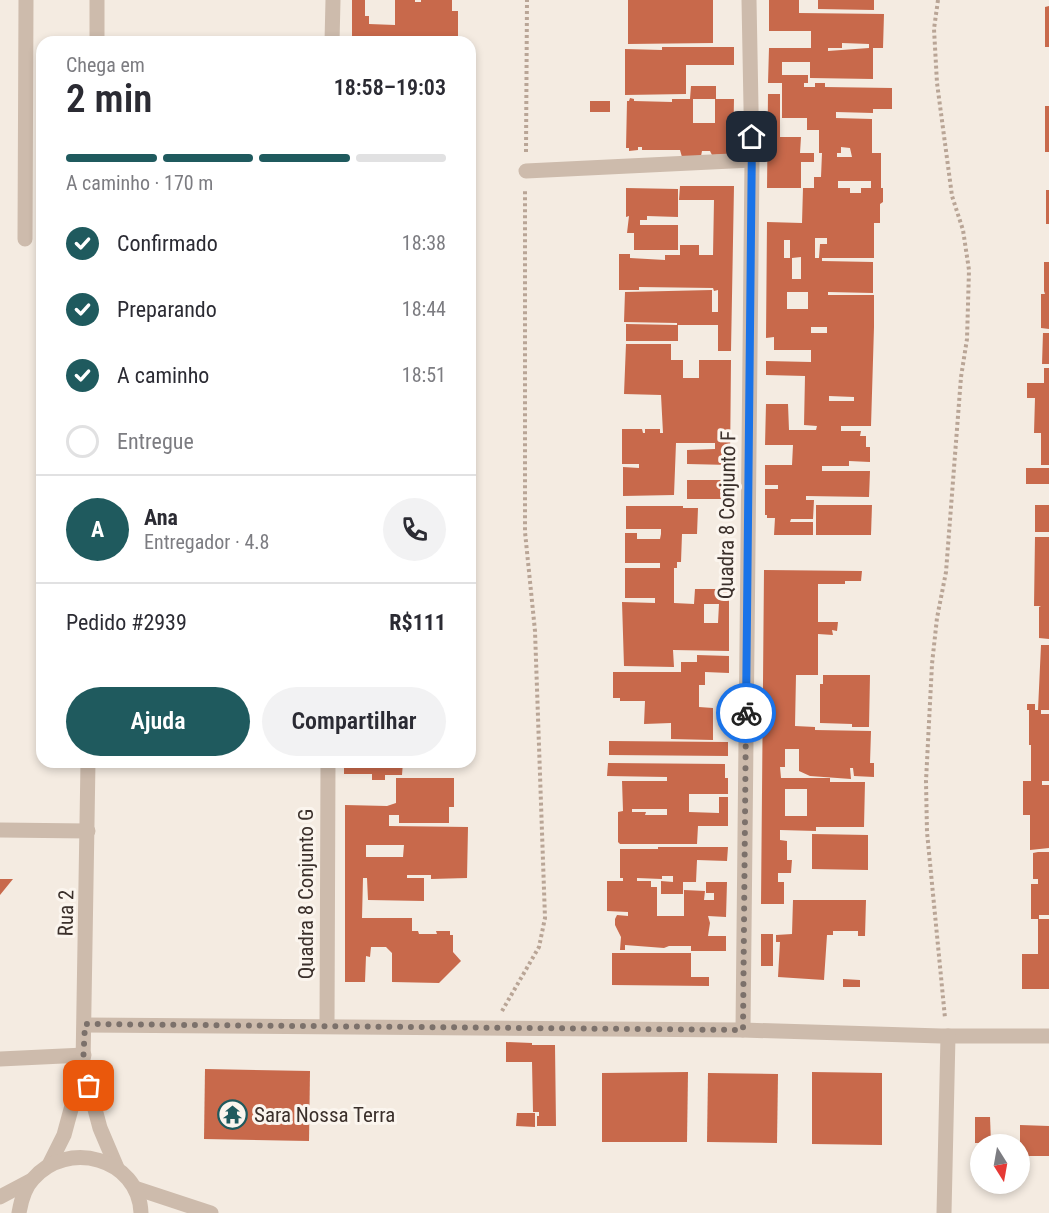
<!DOCTYPE html>
<html lang="pt">
<head>
<meta charset="utf-8">
<style>
	body { margin:0; font-family:"Roboto Condensed",sans-serif; background:#f2f2f3; color:#2b2b33; height:100vh; display:flex; flex-direction:column; font-size:22px; white-space:nowrap }
	* { box-sizing:border-box; margin:0 }
	p { font-size:20px; color:#7c7c81 }
	.icon { flex:none; width:33px; height:33px; fill:none; stroke:currentColor; stroke-width:2; stroke-linecap:round; stroke-linejoin:round }
	.map { position:relative; flex:1; overflow:hidden }
	.sheet { position:absolute; left:36px; top:36px; width:440px; height:732px; display:flex; flex-direction:column; background:#fff; border-radius:18px; box-shadow:0 3px 9px #0003 }
	.sheet>* { flex:none }
	.needle { width:39px; rotate:169deg }
	.buttons { position:absolute; left:970px; top:1134px; display:grid; gap:12px }
	.buttons a { display:grid; place-items:center; width:60px; height:60px; border-radius:50%; background:#fff; box-shadow:0 3px 9px #0003; font-size:30px }
	.pin { position:absolute; display:grid; place-items:center; width:51px; height:51px; color:#fff; margin:-26px; border-radius:12px; box-shadow:0 3px 9px #0006 }
	.courier { position:absolute; display:grid; place-items:center; width:60px; height:60px; margin:-30px; border:4px solid #1a73e8; border-radius:50%; background:#fff; color:#222; box-shadow:0 2px 8px #0007 }
	.overview em { font-style:normal; font-weight:600 }
	.overview div { display:flex; flex-direction:column-reverse }
	.overview { display:flex; align-items:center; justify-content:space-between; height:102px; padding:0 30px }
	h1 { font-size:39px; font-weight:600; line-height:45px }
	.bar { display:grid; grid-template-columns:repeat(4,1fr); gap:9px 6px; align-content:center; height:72px; padding:0 30px }
	.bar i { height:8px; border-radius:4px; background:#e1e1e2 }
	.bar .current { background:#1f5a5e }
	.bar p { grid-column:span 4 }
	.line { display:flex; align-items:center; gap:15px; padding:0 30px; border-top:2px solid #e1e1e2 }
	.line div { flex:1 }
	.round { display:grid; place-items:center; flex:none; width:63px; height:63px; border-radius:32px; background:#f2f2f3 }
	ol { padding:0 30px; list-style:none }
	li { display:flex; align-items:center; gap:18px; height:66px }
	li p { margin-inline-start:auto }
	li .icon { padding:6px; border-radius:50%; background:#1f5a5e; color:#fff; stroke-width:4 }
	li:last-child { color:#7c7c81 }
	li i { width:33px; height:33px; border:3px solid #e1e1e2; border-radius:50% }
	.cta { display:flex; gap:12px; margin-top:auto; padding:12px 30px }
	.cta a { flex:1; height:69px; border-radius:36px; background:#1f5a5e; color:#fff; font-size:24px; font-weight:600; line-height:69px; text-align:center }
	.cta a+a { background:#f2f2f3; color:#2b2b33 }
	.map>svg:first-child { display:block }
	.building { fill:#c8694b; fill-rule:evenodd }
	.lines { fill:none; stroke-linecap:round; stroke-linejoin:round }
	.path { stroke:#b9a596; stroke-width:4; stroke-dasharray:3 3; stroke-linecap:butt }
	.minor { stroke:#cdbbac; stroke-width:15 }
	.done { stroke:#7c716b; stroke-width:6; stroke-dasharray:0 10.8 }
	.route { stroke:#1a73e8; stroke-width:8 }
	.labels { text-anchor:middle; dominant-baseline:central; stroke-width:6; stroke-linejoin:round; paint-order:stroke }
	.street-label { font-size:21px; fill:#3b302b; stroke:#fbf5ee }
	.poi-label { font-size:21px; fill:#3b302b; stroke:#fbf5ee; text-anchor:start }
</style>
</head>
<body>
<div class="map">
<svg width="1049" height="1213" viewBox="0 0 1049 1213">
	<rect width="100%" height="100%" fill="#f4ebe1"/>
	<g class="building">
		<path d="M352 0H365V16H369V24L395 25V0H415V2H421V0H452V11H458V41L352 42Z"/>
		<path d="M628 0H713V43L628 44Z"/>
		<path d="M769 0H799V13L884 14 883 48H873V79L810 78V62H782V75H808V83H804V87H815V83H825V87L892 88V109H873V113L836 112V118L872 119V153H881V188H883V202L880 204V223H874V258H822V261L873 262V293L828 292V295H874V327L871 426H841V431H861L860 436H866V447H870V462L849 461V466H822V471H870L869 497 806 496V500H814L813 519H791L790 522H813V535H774L775 518H767V515H765V489H778V485H765V465H792L793 445H765L766 404H788L789 430H816L817 426 804 425 805 376 766 375V361L811 362V350H774V337L766 338 767 222 802 223 803 188H814V177H821L822 153H819V130H807V118H782V83H768L769 48H811V31H769ZM842 43 869 44V48L828 51V48H842ZM841 147 850 148 852 157H837V153H841ZM838 181H871V188H861V193H850V188H838ZM815 238H827V244H820L819 258H815ZM784 240H790V258H784ZM801 257V279H792V258ZM787 292H808V309H787ZM811 327H827V333H811ZM829 396 854 397V401H829Z"/>
		<path d="M818 0H874V10L818 9Z"/>
		<path d="M1049 6V47H1045V7Z"/>
		<path d="M662 47H734V65H686V94L625 95V49L662 50Z"/>
		<path d="M691 86H716V99H734L733 154 712 155 710 151H702L701 156 682 157 680 150H642V147H638V150L629 151V148H626L627 101H629L630 98 634 99V101L672 102V99H690ZM693 99H715V123H693Z"/>
		<path d="M768 94H780V137H801L800 153H814V162H801V188H767Z"/>
		<rect x="590" y="101" width="20" height="11"/>
		<rect x="1045" y="106" width="4" height="46"/>
		<path d="M680 186H734L731 351H718V325H678V341H626V324L677 325V323L624 322 625 292 712 290V312H718V290L714 291 713 288 639 287V290H619V254H630V258L665 260V255H680V245H699V255H713L714 200H679Z"/>
		<path d="M626 188 678 189V217L647 216V220H640V225H678V250H634V233H627L629 216 626 217Z"/>
		<rect x="1046" y="190" width="3" height="34"/>
		<path d="M1044 262H1049V329L1041 328V294H1045L1044 291Z"/>
		<path d="M1043 333H1049V364H1042Z"/>
		<path d="M626 344H671V360H683V378H699V360H731L730 465 687 464V450L715 449V443H676L674 495 623 496V467L639 468V464H622V429H642L643 433H645V429H660V433H663L661 395 624 394Z"/>
		<path d="M1044 368H1049V465H1041V433H1034L1035 398H1027V383H1044Z"/>
		<rect x="1026" y="468" width="23" height="16"/>
		<rect x="687" y="480" width="43" height="19"/>
		<path d="M816 505H872L871 535H816Z"/>
		<rect x="1035" y="505" width="14" height="27"/>
		<path d="M626 506H683V508H698L697 534H682L681 562H677V568H674V603L694 604 695 589H729V651L673 650 674 667 624 666 622 602 655 603V598H625V568H660V563H625V533H637V539H660L661 534V529H626ZM704 604H719L718 623H704Z"/>
		<path d="M1035 537H1049V639L1039 638V607L1041 606H1034Z"/>
		<path d="M764 570 862 571 861 581H845V584H818V622H838L837 631 832 630 833 635 818 634V675H796L795 726 815 727V730L871 731 870 763H874V777L854 776 853 768H850L851 779 810 776 799 771V749H785V767H780L781 778H830V782H865L864 827H816V831L780 830V840L787 841V860H792L791 873H778V882H784V904H761ZM785 789H807V816H785Z"/>
		<path d="M1041 645H1049V710H1041V714H1049V781H1042V785H1049V848L1030 850V815H1023V781H1031V745H1029V710H1027V704H1035V710H1038Z"/>
		<path d="M697 655 729 656V673L705 672V685H699V707L713 708V740L671 739V723L644 724 645 701H620V698H613V672H681V662H697Z"/>
		<path d="M823 675H870L869 727H852V724L820 723V684H823Z"/>
		<path d="M609 741 728 742V756L609 755Z"/>
		<path d="M344 762H403L402 775H385V780H372V774H344Z"/>
		<path d="M608 763 725 764V778H728V794H689V812L719 813V797H728V826H698L697 844H620L618 842V812L623 811 622 781H667V777L607 776ZM632 809H667V815H645L646 812H632Z"/>
		<path d="M396 778H454V807H449V823H399V815H389V826L468 827 467 878 431 879V875H407V878H424V901L368 900 367 878H363L362 918H412V931H418L419 934H437L436 931H450V935H453V952L461 961 439 983 392 982V953L386 947H371L370 957 366 956 365 982H345V805L387 806 396 803ZM366 845H404L403 857H366Z"/>
		<path d="M812 834 868 835V870L812 869Z"/>
		<path d="M658 847H728L727 861 697 860 696 882H683V894H661V881L673 882V876H662V879L637 878V881H651V887H657V916H684V890L705 891 704 900H714V893H706V882H727L726 917 708 916 710 923 708 936H726V951H691V946H669L664 948 625 945V950H620L621 937 615 925V919L617 915 628 916V912L607 911V881H623V878H620V849H658Z"/>
		<path d="M1038 852H1049V915H1039V919H1031V884H1038V879H1033V853Z"/>
		<path d="M0 879H13L0 895Z"/>
		<path d="M793 900H866L865 936H858V931H833V935H827L824 980 778 977 780 942H776V935L792 934Z"/>
		<path d="M1038 919H1049V989H1022V954H1038Z"/>
		<rect x="761" y="934" width="12" height="32"/>
		<path d="M612 953H691V977H709V986L612 985Z"/>
		<path d="M843 979 860 980V987H843Z"/>
		<path d="M506 1042 532 1043V1045H555L556 1126H537V1116H539V1112H533L532 1062H506Z"/>
		<path d="M205 1069 310 1071 309 1141 204 1139Z"/>
		<path d="M688 1072 687 1142H602V1073Z"/>
		<path d="M812 1072 882 1073V1145L812 1144Z"/>
		<path d="M708 1073 778 1074 777 1143 707 1142Z"/>
		<path d="M517 1113H535V1127L516 1126Z"/>
		<path d="M975 1117H990L991 1143H975Z"/>
		<path d="M1020 1125 1049 1126V1156H1020Z"/>
	</g>
	<g class="lines">
		<g class="path">
			<path d="M938 0 934 29 937 83 952 196 963 230 969 270 967 339 961 377 946 572 937 618 932 664 926 781 927 832 945 1018"/>
			<path d="M526 152 527 0"/>
			<path d="M502 1011 539 947 545 918 535 631 525 532V190"/>
		</g>
		<g class="minor">
			<path d="M97 42V0"/>
			<path d="M332 42 333 0"/>
			<path d="M526 171 752 160"/>
			<path d="M25 239 26 0"/>
			<path d="M0 830 88 831"/>
			<path d="M85 1025 743 1030 941 1036H1049"/>
			<path d="M327 1026 328 762"/>
			<path d="M743 1030 752 160 749 0"/>
			<path d="M0 1059 84 1055"/>
			<path d="M84 1068 100 1128 117 1168"/>
			<path d="M49 1165 64 1135 83 1065 88 762"/>
			<path d="M135 1188 211 1213"/>
			<path d="M0 1197 30 1181"/>
			<path d="M19 1213C21 1201 24 1188 33 1179 67 1139 139 1158 141 1213"/>
			<path d="M944 1213 948 1036"/>
		</g>
	</g>
	<g class="lines">
		<path class="done" d="M89 1086 83 1065 85 1024 743 1030 746 713"/>
		<path class="route" d="M746 713 752 137"/>
	</g>
	<defs>
		<symbol id="temple-ring" viewBox="-11 -11 22 22"><circle r="9.5" fill="#fbf5ee" stroke="#1f5a5e" stroke-width="1.5"/><path d="M0-6L5-2H3V0L6.5 2.5H4V6H1.5V3h-3V6H-4V2.5H-6.5L-3 0V-2H-5Z" fill="#1f5a5e"/></symbol>
	</defs>
	<g fill-rule="evenodd">
		<use href="#temple-ring" x="216" y="1098" width="33" height="33"/>
	</g>
	<g class="labels">
		<g class="street-label">
			<text transform="translate(727 515) rotate(-89)">Quadra 8 Conjunto F</text>
			<text transform="translate(306 894) rotate(-90)">Quadra 8 Conjunto G</text>
			<text transform="translate(66 913) rotate(-89)">Rua 2</text>
		</g>
		<g class="poi-label">
			<text x="254" y="1115">Sara Nossa Terra</text>
		</g>
	</g>
</svg>
<div class="buttons">
<a><svg class="needle" viewBox="-14 -14 28 28"><path d="M0-13l5 13h-10z" fill="#e53935"/><path d="M0 13l5-13h-10z" fill="#7c7c81"/></svg></a>
</div>
<div class="pin" style="left:89px;top:1086px;background:#ea580c"><svg class="icon" aria-label="bag" viewBox="0 0 24 24"><path d="M5 8h14l-1 12H6zM9 8a3 3 0 0 1 6 0"/></svg></div>
<div class="pin" style="left:752px;top:137px;background:#1f2937"><svg class="icon" aria-label="home" viewBox="0 0 24 24"><path d="M3 11l9-7 9 7M6 9v11h12V9"/></svg></div>
<div class="courier" style="left:746px;top:713px"><svg class="icon" aria-label="bike" viewBox="0 0 24 24"><circle cx="6" cy="16" r="4"/><circle cx="18" cy="16" r="4"/><path d="M6 16l4-8h5l3 8M10 8l3 8H6M13 5h3"/></svg></div>
<section class="sheet">
<div class="overview"><div><h1>2 min</h1><p>Chega em</p></div><em>18:58–19:03</em></div>
<div class="bar"><i class="current"></i><i class="current"></i><i class="current"></i><i></i><p>A caminho · 170 m</p></div>
<ol>
<li><svg class="icon" aria-label="check" viewBox="0 0 24 24"><path d="M5 12l5 5 9-10"/></svg>Confirmado<p>18:38</p></li>
<li><svg class="icon" aria-label="check" viewBox="0 0 24 24"><path d="M5 12l5 5 9-10"/></svg>Preparando<p>18:44</p></li>
<li><svg class="icon" aria-label="check" viewBox="0 0 24 24"><path d="M5 12l5 5 9-10"/></svg>A caminho<p>18:51</p></li>
<li><i></i>Entregue</li>
</ol>
<div class="line" style="height:108px"><b class="round" style="background:#1f5a5e;color:#fff">A</b><div><b>Ana</b><p>Entregador · 4.8</p></div><a class="round"><svg class="icon" aria-label="phone" viewBox="0 0 24 24"><path d="M5 4h4l2 5-3 2q2 4 5 5l2-3 5 2v4C11 20 4 13 5 4z"/></svg></a></div>
<div class="line" style="height:78px"><div>Pedido #2939</div><b>R$111</b></div>
<div class="cta"><a>Ajuda</a><a>Compartilhar</a></div>
</section>
</div>
</body>
</html>
